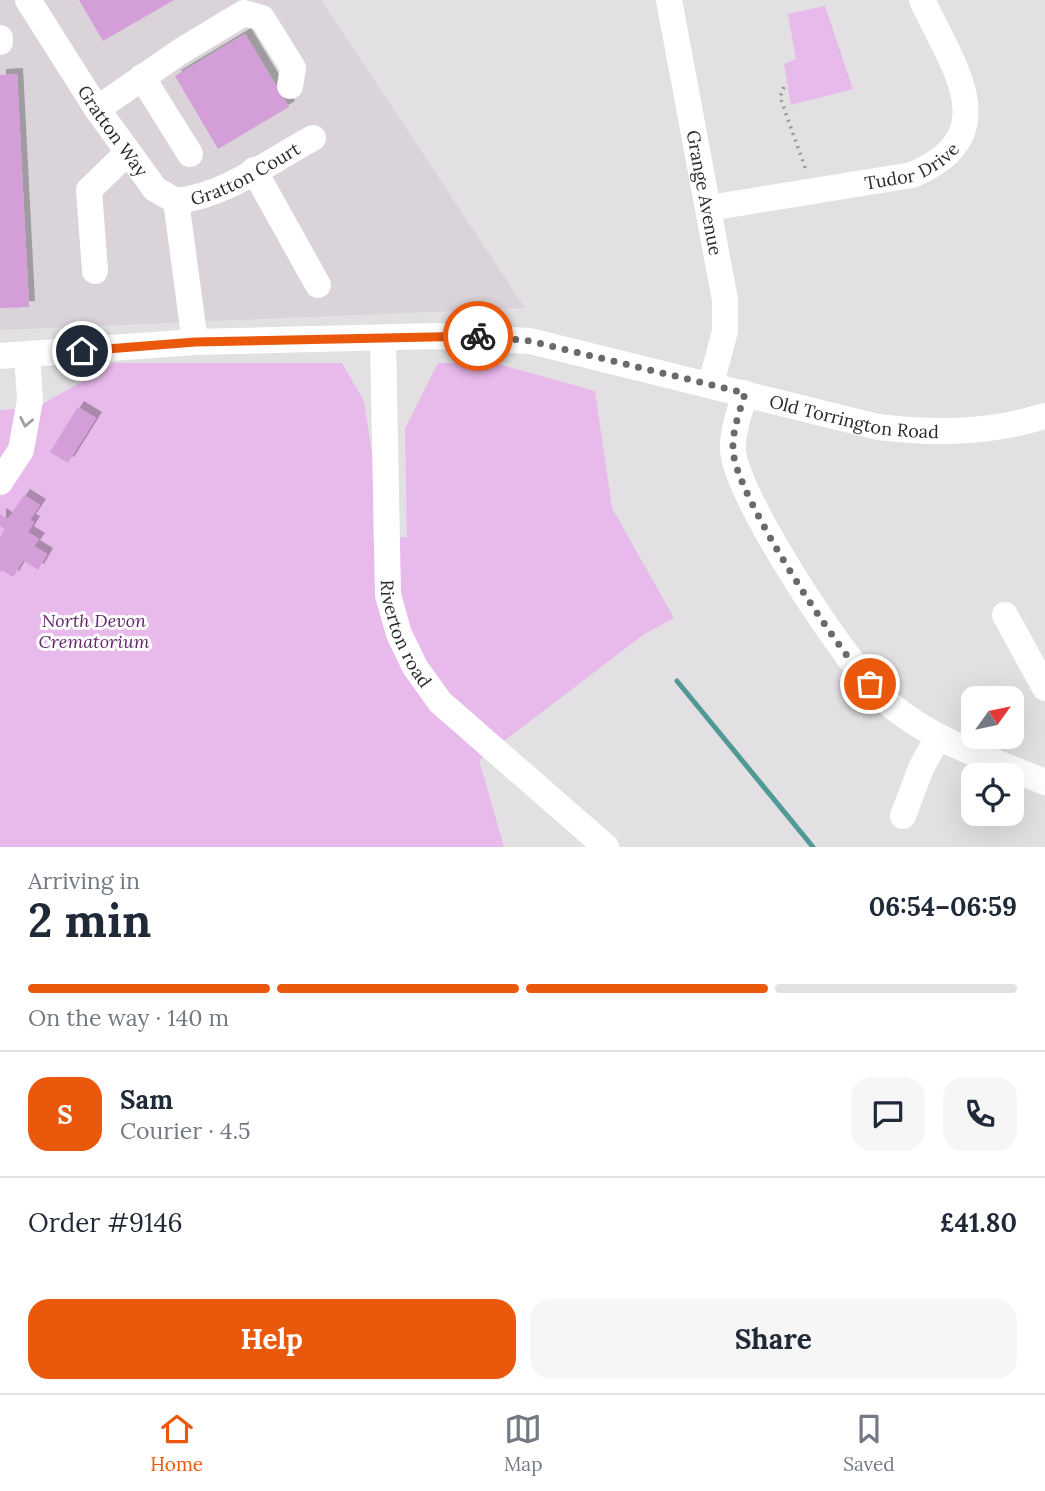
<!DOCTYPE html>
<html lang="en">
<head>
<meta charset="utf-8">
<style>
	body { margin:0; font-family:Lora,serif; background:#f6f6f7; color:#1f2937; height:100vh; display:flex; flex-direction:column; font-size:26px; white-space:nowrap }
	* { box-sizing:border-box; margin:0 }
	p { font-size:23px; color:#747a83 }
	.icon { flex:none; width:38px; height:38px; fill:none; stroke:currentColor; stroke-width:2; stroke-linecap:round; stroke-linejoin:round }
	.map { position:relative; height:847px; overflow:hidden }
	.drawer { display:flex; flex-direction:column; background:#fff; flex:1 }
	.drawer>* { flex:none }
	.needle { width:46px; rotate:57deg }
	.tools { position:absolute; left:961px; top:686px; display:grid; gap:14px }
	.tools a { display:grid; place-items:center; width:63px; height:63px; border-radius:14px; background:#fff; box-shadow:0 7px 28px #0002; font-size:35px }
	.pin { position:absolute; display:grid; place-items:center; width:60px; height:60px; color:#fff; margin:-30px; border:4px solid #fff; border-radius:50%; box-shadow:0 2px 7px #0007 }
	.courier { position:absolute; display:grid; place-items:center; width:70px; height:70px; margin:-35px; border:5px solid #ea580c; border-radius:50%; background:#fff; color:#222; box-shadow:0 2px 9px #0007 }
	.headline em { font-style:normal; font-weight:700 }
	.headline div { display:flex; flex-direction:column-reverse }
	.headline { display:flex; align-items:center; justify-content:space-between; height:119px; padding:0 28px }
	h1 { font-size:46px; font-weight:700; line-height:52px }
	.bar { display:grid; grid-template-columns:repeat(4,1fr); gap:10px 7px; align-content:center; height:84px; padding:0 28px }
	.bar i { height:9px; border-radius:5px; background:#e0e1e3 }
	.bar .on { background:#ea580c }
	.bar p { grid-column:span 4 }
	.line { display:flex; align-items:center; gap:18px; padding:0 28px; border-top:2px solid #e0e1e3 }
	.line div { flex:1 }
	.round { display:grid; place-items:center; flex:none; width:74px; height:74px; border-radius:21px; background:#f6f6f7 }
	.button { display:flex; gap:14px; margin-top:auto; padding:14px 28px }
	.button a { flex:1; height:80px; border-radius:21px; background:#ea580c; color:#fff; font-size:28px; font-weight:700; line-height:80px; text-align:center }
	.button a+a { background:#f6f6f7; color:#1f2937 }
	.tabs { display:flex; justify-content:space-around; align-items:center; height:98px; border-top:2px solid #e0e1e3; background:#fff; font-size:19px; color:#747a83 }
	.tabs a { display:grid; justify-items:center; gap:4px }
	.tabs .on { color:#ea580c }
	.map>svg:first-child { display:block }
	.built { fill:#dad3da }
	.green { fill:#e8b9eb }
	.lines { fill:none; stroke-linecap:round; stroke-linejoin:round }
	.stream { stroke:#509996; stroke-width:5 }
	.building { fill:#d49fd8; filter:url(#shadow) }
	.path { stroke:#989698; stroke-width:3.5; stroke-dasharray:2 5; stroke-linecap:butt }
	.minor { stroke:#fff; stroke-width:26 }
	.oneway { stroke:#a09fa0 }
	.done { stroke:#6b6a6b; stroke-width:7; stroke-dasharray:0 12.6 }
	.route { stroke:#ea580c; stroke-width:9 }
	.labels { text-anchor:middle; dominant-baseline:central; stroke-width:6; stroke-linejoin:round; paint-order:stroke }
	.street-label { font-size:18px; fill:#2b2a2b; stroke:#fff }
	.park-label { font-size:18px; font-style:italic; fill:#632669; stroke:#fff }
</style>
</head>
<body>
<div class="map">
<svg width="1045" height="847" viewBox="0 0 1045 847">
	<defs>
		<filter id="shadow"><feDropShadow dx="6" dy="-6" stdDeviation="0" flood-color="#0004"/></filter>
	</defs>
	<rect width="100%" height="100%" fill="#e2e0e2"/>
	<path class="built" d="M0 0H321L525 308 0 330Z"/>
	<g class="green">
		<path d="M825 6 853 89 791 105 784 64 796 59 788 14Z"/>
		<path d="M115 363H342L364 401 375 473 373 538 407 537 405 429 438 363H495L595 391 612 508 674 618 643 635 479 760 504 847H0V410L37 407Z"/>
	</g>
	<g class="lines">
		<path class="stream" d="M677 681 813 847"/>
	</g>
	<g class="building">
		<path d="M79 0H174L103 41Z"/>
		<path d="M245 34 289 107 218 149 175 76Z"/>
		<path d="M17 74 29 307 0 308V75Z"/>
		<path d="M78 407 96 418 68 463 50 452Z"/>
		<path d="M24 495 40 505 30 520 34 522 28 532 39 539 34 546 47 554 38 570 23 560 13 577 2 570 0 572V537L5 529 0 526V514L8 519Z"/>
	</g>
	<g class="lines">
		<path class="path" d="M784 87 780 97 806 170"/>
		<g class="minor">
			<path id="s1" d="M28 0 97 109 155 189 176 201"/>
			<path id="s2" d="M669 0 725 300V331L711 384"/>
			<path d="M0 38V42"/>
			<path d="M142 77 190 154"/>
			<path d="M97 109 181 51 244 13 262 18 293 68 290 86"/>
			<path d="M254 170 318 285"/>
			<path id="s3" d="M176 201C225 196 270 161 313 138"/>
			<path d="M176 201 195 342"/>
			<path id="s4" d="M709 208 912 175C1007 135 953 67 922 0"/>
			<path d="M95 271 89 190 128 152"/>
			<path id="s5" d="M383 338 388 595 399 634 415 667 440 702 606 847"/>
			<path id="s6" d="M0 356 195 342 437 336 530 341 878 427C936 434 989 433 1045 416"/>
			<path d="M745 393C740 411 732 431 733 450 735 496 851 672 888 703 933 741 991 760 1045 782"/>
			<path d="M0 482 21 450 30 400 27 355"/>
			<path d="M1005 615 1045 688"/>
			<path d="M903 816 921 768 938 737"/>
		</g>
	</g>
	<defs><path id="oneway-chevron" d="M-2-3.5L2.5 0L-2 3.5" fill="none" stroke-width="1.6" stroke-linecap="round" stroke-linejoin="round" transform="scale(1.75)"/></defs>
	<use class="oneway" href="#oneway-chevron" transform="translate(26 422) rotate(101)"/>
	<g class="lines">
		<path class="done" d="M478 336 530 341 745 393C740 411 732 431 733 450 735 495 837 649 870 684"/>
		<path class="route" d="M82 351 195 342 478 336"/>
	</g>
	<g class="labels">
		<g class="street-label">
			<text stroke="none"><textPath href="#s1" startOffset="156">Gratton Way</textPath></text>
			<text stroke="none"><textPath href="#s4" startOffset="208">Tudor Drive</textPath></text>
			<text stroke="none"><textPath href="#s3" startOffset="75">Gratton Court</textPath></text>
			<text stroke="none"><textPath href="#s2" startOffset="196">Grange Avenue</textPath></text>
			<text stroke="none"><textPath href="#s6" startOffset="864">Old Torrington Road</textPath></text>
			<text stroke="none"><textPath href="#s5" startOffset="299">Riverton road</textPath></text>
		</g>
		<g class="park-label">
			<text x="94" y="620">North Devon<tspan x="94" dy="21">Crematorium</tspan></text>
		</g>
	</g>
</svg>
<div class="tools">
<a><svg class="needle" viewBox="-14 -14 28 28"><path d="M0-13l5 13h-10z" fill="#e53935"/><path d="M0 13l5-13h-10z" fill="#747a83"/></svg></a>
<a><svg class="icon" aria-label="locate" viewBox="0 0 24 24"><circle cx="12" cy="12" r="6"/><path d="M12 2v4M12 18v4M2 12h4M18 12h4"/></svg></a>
</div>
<div class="pin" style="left:870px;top:684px;background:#ea580c"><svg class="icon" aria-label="bag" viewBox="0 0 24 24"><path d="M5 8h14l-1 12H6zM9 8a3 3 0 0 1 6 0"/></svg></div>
<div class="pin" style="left:82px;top:351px;background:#1f2937"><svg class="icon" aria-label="home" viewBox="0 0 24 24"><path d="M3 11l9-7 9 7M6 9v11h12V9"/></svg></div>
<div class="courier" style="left:478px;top:336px"><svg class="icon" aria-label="bike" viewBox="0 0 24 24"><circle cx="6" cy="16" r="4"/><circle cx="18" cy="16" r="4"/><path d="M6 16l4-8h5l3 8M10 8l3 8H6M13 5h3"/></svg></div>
</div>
<section class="drawer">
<div class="headline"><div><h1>2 min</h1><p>Arriving in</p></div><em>06:54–06:59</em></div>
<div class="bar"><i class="on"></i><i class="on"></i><i class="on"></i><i></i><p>On the way · 140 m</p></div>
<div class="line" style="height:126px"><b class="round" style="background:#ea580c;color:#fff">S</b><div><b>Sam</b><p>Courier · 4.5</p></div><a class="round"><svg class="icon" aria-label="chat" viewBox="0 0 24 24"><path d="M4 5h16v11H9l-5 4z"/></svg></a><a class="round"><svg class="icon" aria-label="phone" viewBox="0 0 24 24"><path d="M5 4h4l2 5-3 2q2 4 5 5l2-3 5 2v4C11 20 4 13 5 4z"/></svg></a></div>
<div class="line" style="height:91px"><div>Order #9146</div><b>£41.80</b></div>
<div class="button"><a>Help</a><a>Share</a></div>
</section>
<nav class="tabs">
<a class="on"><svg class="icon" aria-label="home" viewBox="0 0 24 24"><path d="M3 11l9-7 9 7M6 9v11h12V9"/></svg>Home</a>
<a><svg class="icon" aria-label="map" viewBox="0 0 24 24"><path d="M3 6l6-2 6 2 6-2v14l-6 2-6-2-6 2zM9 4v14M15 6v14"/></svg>Map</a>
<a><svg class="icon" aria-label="saved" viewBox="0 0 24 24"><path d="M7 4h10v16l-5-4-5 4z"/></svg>Saved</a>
</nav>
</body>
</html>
